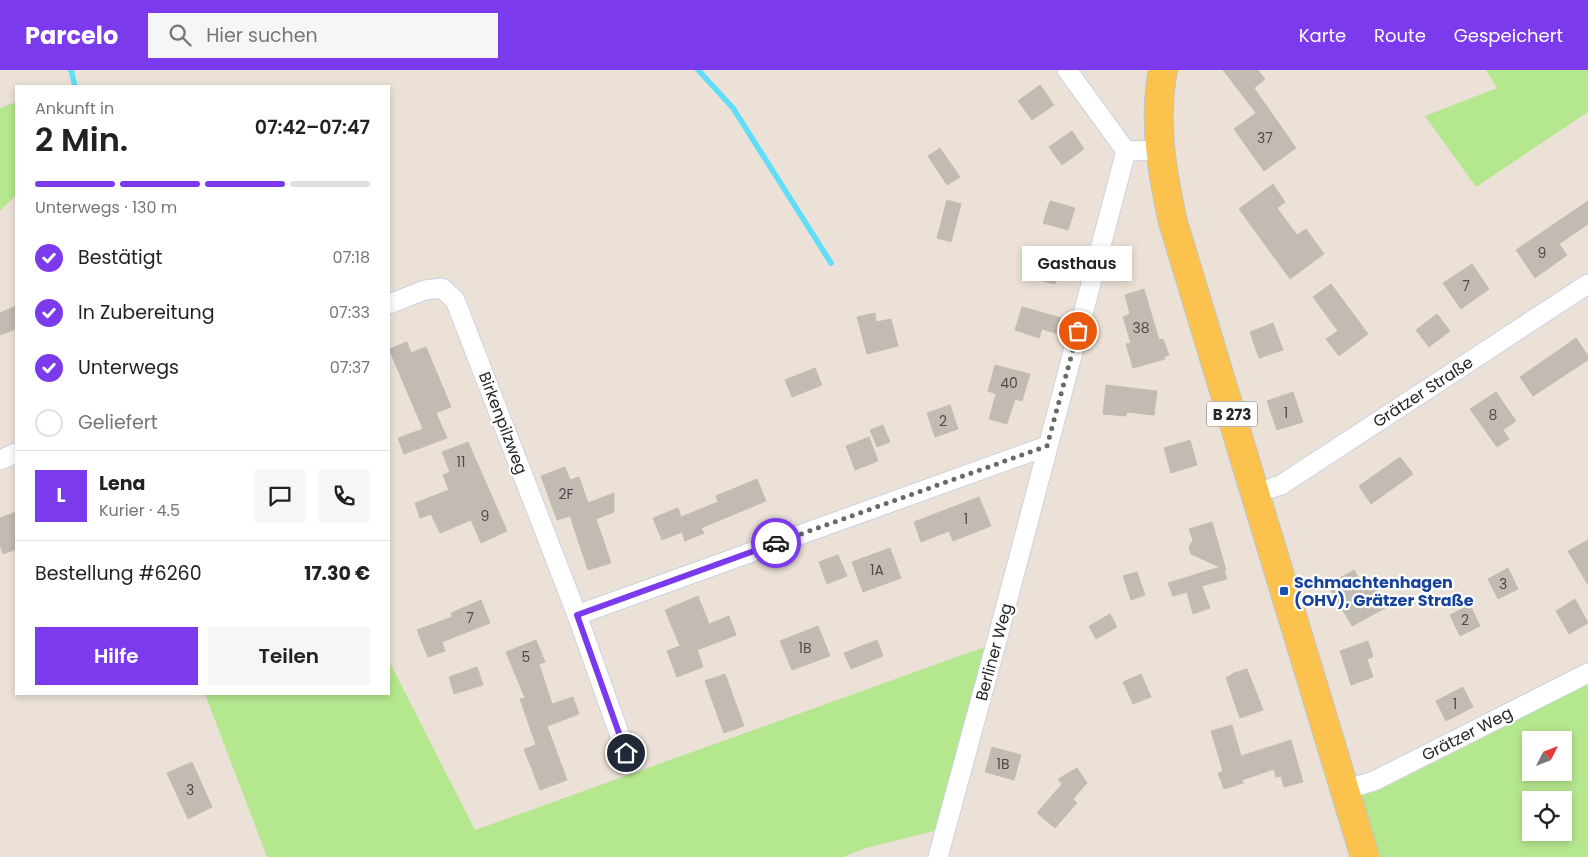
<!DOCTYPE html>
<html lang="de">
<head>
<meta charset="utf-8">
<style>
	body { margin:0; font-family:Poppins,sans-serif; background:#f6f6f6; color:#222; height:100vh; display:flex; flex-direction:column; font-size:19px; white-space:nowrap }
	* { box-sizing:border-box; margin:0 }
	p { font-size:16px; color:#767676 }
	.icon { flex:none; width:28px; height:28px; fill:none; stroke:currentColor; stroke-width:2; stroke-linecap:round; stroke-linejoin:round }
	.map { position:relative; flex:1; overflow:hidden }
	.panel { position:absolute; left:15px; top:15px; width:375px; height:610px; display:flex; flex-direction:column; background:#fff; border-radius:0px; box-shadow:0 2px 8px #0003 }
	.panel>* { flex:none }
	.needle { width:32px; rotate:48deg }
	.fabs { position:absolute; left:1522px; top:661px; display:grid; gap:10px }
	.fabs a { display:grid; place-items:center; width:50px; height:50px; border-radius:0px; background:#fff; box-shadow:0 2px 8px #0003; font-size:25px }
	.pin { position:absolute; display:grid; place-items:center; width:42px; height:42px; color:#fff; margin:-21px; border:2px solid #fff; border-radius:50%; box-shadow:0 1px 5px #0007 }
	.courier { position:absolute; display:grid; place-items:center; width:50px; height:50px; margin:-25px; border:4px solid #7c3aed; border-radius:50%; background:#fff; color:#222; box-shadow:0 1px 6px #0007 }
	.bubble { position:absolute; height:35px; border-radius:0px; background:#fff; box-shadow:0 2px 8px #0003; font-size:16px; font-weight:600; line-height:35px; text-align:center }
	.overview em { font-style:normal; font-weight:600 }
	.overview div { display:flex; flex-direction:column-reverse }
	.overview { display:flex; align-items:center; justify-content:space-between; height:85px; padding:0 20px }
	h1 { font-size:32px; font-weight:600; line-height:38px }
	.bar { display:grid; grid-template-columns:repeat(4,1fr); gap:8px 5px; align-content:center; height:60px; padding:0 20px }
	.bar i { height:6px; border-radius:4px; background:#e0e0e0 }
	.bar .on { background:#7c3aed }
	.bar p { grid-column:span 4 }
	.line { display:flex; align-items:center; gap:12px; padding:0 20px; border-top:1px solid #e0e0e0 }
	.line div { flex:1 }
	.round { display:grid; place-items:center; flex:none; width:52px; height:52px; border-radius:0px; background:#f6f6f6 }
	ol { padding:0 20px; list-style:none }
	li { display:flex; align-items:center; gap:15px; height:55px }
	li p { margin-inline-start:auto }
	li .icon { padding:5px; border-radius:50%; background:#7c3aed; color:#fff; stroke-width:4 }
	li:last-child { color:#767676 }
	li i { width:28px; height:28px; border:2px solid #e0e0e0; border-radius:50% }
	.action { display:flex; gap:10px; margin-top:auto; padding:10px 20px }
	.action a { flex:1; height:58px; border-radius:0px; background:#7c3aed; color:#fff; font-size:20px; font-weight:600; line-height:58px; text-align:center }
	.action a+a { background:#f6f6f6; color:#222 }
	header { display:flex; align-items:center; gap:30px; box-sizing:border-box; height:70px; padding:0 25px; background:#7c3aed; color:#fff }
	header strong { font-size:24px }
	nav { display:flex; gap:28px; margin-inline-start:auto; font-size:18px }
	.search { width:350px; height:45px; background:#f6f6f6; display:flex; align-items:center; gap:12px; box-sizing:border-box; padding:0 18px; border-radius:0px; color:#767676; font-size:19px }
	.map>svg:first-child { display:block }
	.green { fill:#b5e78e; fill-rule:evenodd }
	.lines { fill:none; stroke-linecap:round; stroke-linejoin:round }
	.stream { stroke:#60ddf7; stroke-width:5.5 }
	.building { fill:#c2bbb4; stroke:#c6bdb1 }
	.street-casing { stroke:#ccd2e2; stroke-width:21 }
	.primary-casing { stroke:#c3c3c3; stroke-width:30 }
	.street { stroke:#fff; stroke-width:19 }
	.primary { stroke:#fbc34d; stroke-width:28 }
	.done { stroke:#6c6865; stroke-width:5; stroke-dasharray:0 9 }
	.route { stroke:#7c3aed; stroke-width:6 }
	.transit-dot { fill:#1a4fb4; stroke:#fff; stroke-width:2 }
	.labels { text-anchor:middle; dominant-baseline:central; stroke-width:4.5; stroke-linejoin:round; paint-order:stroke }
	.number-label { font-size:14px; fill:#4e4c4a }
	.shield { fill:#fff; stroke:#686868; stroke-width:1 }
	.shield-label { font-size:15px; font-weight:bold; fill:#272727 }
	.street-label { font-size:16px; fill:#272727; stroke:#fff }
	.transit-label { font-size:16px; font-weight:bold; fill:#164399; stroke:#fff; text-anchor:start }
</style>
</head>
<body>
<header>
<strong>Parcelo</strong>
<div class="search"><svg class="icon" aria-label="search" viewBox="0 0 24 24"><circle cx="10" cy="10" r="6"/><path d="M15 15l6 6"/></svg>Hier suchen</div>
<nav><a>Karte</a><a>Route</a><a>Gespeichert</a></nav>
</header>
<div class="map">
<svg width="1588" height="787" viewBox="0 0 1588 787">
	<rect width="100%" height="100%" fill="#ebe1d7"/>
	<g class="green">
		<path d="M1486 0H1588V42L1476 117 1425 46 1497 18Z"/>
		<path d="M16 32V125L0 141V38Z"/>
		<path d="M990 575 938 760 866 778 843 787H267L205 624H389V591L475 760Z"/>
		<path d="M1588 611V787H1370L1353 730 1501 653ZM1531 670H1564V702H1531ZM1531 730H1564V762H1531Z"/>
	</g>
	<g class="lines">
		<g class="stream">
			<path d="M71 0 75 16"/>
			<path d="M698 0 733 38 831 193"/>
		</g>
	</g>
	<g class="building">
		<path d="M1223 0H1258L1265 9 1254 18 1296 78 1264 101 1234 59 1256 43Z"/>
		<path d="M1040 15 1054 35 1032 50 1018 31Z"/>
		<path d="M1072 61 1084 79 1062 95 1049 77Z"/>
		<path d="M940 78 960 107 947 115 928 86Z"/>
		<path d="M1273 114 1285 132 1277 138 1297 165 1306 159 1324 184 1290 209 1239 139Z"/>
		<path d="M947 130 961 134 951 172 937 168Z"/>
		<path d="M1050 131 1075 138 1068 160 1043 153Z"/>
		<path d="M1588 131V154L1559 174 1567 185 1535 208 1516 180Z"/>
		<path d="M1034 183 1062 190 1055 214 1028 207Z"/>
		<path d="M1472 194 1489 219 1461 239 1443 213Z"/>
		<path d="M1331 214 1368 264 1339 286 1326 269 1338 261 1313 227Z"/>
		<path d="M1144 219 1159 270 1163 269 1169 285 1164 287 1165 289 1133 298 1126 274 1131 273 1123 247 1130 244 1125 225Z"/>
		<path d="M16 236V259L0 265V243Z"/>
		<path d="M1022 237 1065 249 1061 265 1042 259 1039 268 1015 260Z"/>
		<path d="M875 243 876 252 891 249 898 276 867 284 857 247Z"/>
		<path d="M1437 244 1450 261 1429 277 1416 260Z"/>
		<path d="M1273 253 1283 280 1259 288 1250 262Z"/>
		<path d="M1576 268 1588 286V290L1533 326 1520 307Z"/>
		<path d="M407 272 411 283 426 277 451 337 436 343 447 368 404 384 398 368 423 359 389 279Z"/>
		<path d="M995 295 1030 304 1022 331 1015 329 1007 354 989 349 996 324 988 321Z"/>
		<path d="M815 298 822 315 792 327 785 310Z"/>
		<path d="M1106 315 1157 321 1154 345 1127 342 1126 346 1103 344Z"/>
		<path d="M1293 322 1303 352 1277 360 1267 331Z"/>
		<path d="M1496 322 1516 351 1503 360 1509 369 1497 377 1470 339Z"/>
		<path d="M950 335 958 359 935 367 927 343Z"/>
		<path d="M883 355 890 372 877 377 870 360Z"/>
		<path d="M869 367 878 391 855 400 846 376Z"/>
		<path d="M1190 370 1197 395 1171 403 1164 378Z"/>
		<path d="M468 372 507 461 481 473 471 450 440 463 431 444 420 448 415 433 449 420 443 405 450 402 442 382Z"/>
		<path d="M1400 387 1413 404 1371 434 1359 416Z"/>
		<path d="M565 397 570 410 579 407 588 433 614 423V442L596 449 611 493 588 500 570 446 557 450 541 406Z"/>
		<path d="M757 409 766 431 701 458 704 463 685 471 682 462 662 470 653 448 678 438 681 447 718 432 716 426Z"/>
		<path d="M979 427 991 456 953 471 949 461 921 472 914 452Z"/>
		<path d="M16 442V479L3 484 0 475V448Z"/>
		<path d="M1212 452 1226 500 1224 499 1227 509 1202 516 1210 538 1193 544 1187 522 1173 526 1168 513 1220 497 1191 484 1189 477 1193 470 1189 459Z"/>
		<path d="M1588 470V515L1568 481Z"/>
		<path d="M890 478 901 508 863 522 852 492Z"/>
		<path d="M838 485 847 506 827 514 819 492Z"/>
		<path d="M1508 498 1518 519 1498 529 1488 509Z"/>
		<path d="M1354 500 1361 512 1369 508 1385 538 1352 556 1328 515Z"/>
		<path d="M1137 502 1145 525 1131 530 1123 506Z"/>
		<path d="M698 526 709 554 729 546 736 565 697 580 703 597 677 607 667 581 680 576 665 540Z"/>
		<path d="M1575 529 1588 553 1569 564 1556 541Z"/>
		<path d="M481 530 490 553 442 572 445 581 428 587 417 560 452 547 451 543Z"/>
		<path d="M1470 535 1480 556 1460 566 1450 545Z"/>
		<path d="M1110 544 1117 557 1096 569 1089 556Z"/>
		<path d="M818 556 830 586 792 600 780 571Z"/>
		<path d="M536 570 545 592 539 594 552 634 573 627 579 644 547 656 567 710 540 720 524 679 536 675 520 629 525 628 506 582Z"/>
		<path d="M877 570 883 586 851 599 844 583Z"/>
		<path d="M1368 571 1373 587 1367 589 1373 607 1351 615 1340 581Z"/>
		<path d="M477 597 483 615 454 624 449 607Z"/>
		<path d="M1247 599 1263 640 1240 648 1226 608 1234 603Z"/>
		<path d="M725 604 744 656 724 663 705 611Z"/>
		<path d="M1141 604 1151 627 1133 634 1123 612Z"/>
		<path d="M1463 617 1473 637 1446 651 1436 631Z"/>
		<path d="M1232 655 1241 686 1291 670 1303 712 1284 717 1281 706 1276 707 1274 699 1242 710 1243 713 1224 719 1218 703 1223 701 1211 661Z"/>
		<path d="M992 677 1021 685 1014 710 985 702Z"/>
		<path d="M192 692 212 737 188 749 167 703Z"/>
		<path d="M1077 698 1087 713 1073 729 1077 733 1055 758 1037 743 1062 714 1058 709Z"/>
	</g>
	<g class="lines">
		<defs>
			<g id="street">
				<path d="M1067 0 1126 81"/>
				<path d="M389 234 425 220 442 218 455 230 577 545 1047 376"/>
				<path d="M0 390 16 383"/>
				<path d="M1256 423 1281 415 1588 214"/>
				<path d="M577 545 626 683"/>
				<path d="M1344 720 1374 711 1588 603"/>
				<path d="M938 787 997 570 1126 81 1159 80"/>
			</g>
			<path id="primary" d="M1163 0C1153 51 1162 102 1173 152L1365 787"/>
		</defs>
		<use href="#street" class="street-casing"/>
		<use href="#primary" class="primary-casing"/>
		<use href="#street" class="street"/>
		<use href="#primary" class="primary"/>
	</g>
	<g class="lines">
		<path class="done" d="M776 473 1047 376 1078 261"/>
		<path class="route" d="M626 683 577 545 776 473"/>
	</g>
	<rect class="transit-dot" x="1279" y="516" width="10" height="10" rx="2.5"/>
	<g class="labels">
		<g class="number-label">
			<text x="1265" y="68">37</text>
			<text x="1542" y="183">9</text>
			<text x="1466" y="216">7</text>
			<text x="1141" y="258">38</text>
			<text x="1009" y="313">40</text>
			<text x="1286" y="343">1</text>
			<text x="1493" y="345">8</text>
			<text x="943" y="351">2</text>
			<text x="461" y="392">11</text>
			<text x="566" y="424">2F</text>
			<text x="485" y="446">9</text>
			<text x="966" y="449">1</text>
			<text x="877" y="500">1A</text>
			<text x="1503" y="514">3</text>
			<text x="470" y="548">7</text>
			<text x="1465" y="550">2</text>
			<text x="805" y="578">1B</text>
			<text x="526" y="587">5</text>
			<text x="1455" y="634">1</text>
			<text x="1003" y="694">1B</text>
			<text x="190" y="720">3</text>
		</g>
		<rect class="shield" x="1207" y="331.5" width="50" height="25" rx="4"/>
		<g class="shield-label">
			<text x="1232" y="344">B 273</text>
		</g>
		<g class="street-label">
			<text transform="translate(1423 322) rotate(-33)">Grätzer Straße</text>
			<text transform="translate(503 353) rotate(69)">Birkenpilzweg</text>
			<text transform="translate(994 582) rotate(-75)">Berliner Weg</text>
			<text transform="translate(1467 664) rotate(-27)">Grätzer Weg</text>
		</g>
		<g class="transit-label">
			<text x="1294" y="512">Schmachtenhagen<tspan x="1294" dy="18">(OHV), Grätzer Straße</tspan></text>
		</g>
	</g>
</svg>
<div class="fabs">
<a><svg class="needle" viewBox="-14 -14 28 28"><path d="M0-13l5 13h-10z" fill="#e53935"/><path d="M0 13l5-13h-10z" fill="#767676"/></svg></a>
<a><svg class="icon" aria-label="locate" viewBox="0 0 24 24"><circle cx="12" cy="12" r="6"/><path d="M12 2v4M12 18v4M2 12h4M18 12h4"/></svg></a>
</div>
<div class="pin" style="left:1078px;top:261px;background:#ea580c"><svg class="icon" aria-label="bag" viewBox="0 0 24 24"><path d="M5 8h14l-1 12H6zM9 8a3 3 0 0 1 6 0"/></svg></div>
<div class="pin" style="left:626px;top:683px;background:#1f2937"><svg class="icon" aria-label="home" viewBox="0 0 24 24"><path d="M3 11l9-7 9 7M6 9v11h12V9"/></svg></div>
<div class="courier" style="left:776px;top:473px"><svg class="icon" aria-label="car" viewBox="0 0 24 24"><path d="M5 17H2v-5l4-1 3-4h7l3 4 3 1v5h-3M9 17h6M6 11h13"/><circle cx="7" cy="17" r="2"/><circle cx="17" cy="17" r="2"/></svg></div>
<div class="bubble" style="left:1022px;top:176px;width:110px">Gasthaus</div>
<section class="panel">
<div class="overview"><div><h1>2 Min.</h1><p>Ankunft in</p></div><em>07:42–07:47</em></div>
<div class="bar"><i class="on"></i><i class="on"></i><i class="on"></i><i></i><p>Unterwegs · 130 m</p></div>
<ol>
<li><svg class="icon" aria-label="check" viewBox="0 0 24 24"><path d="M5 12l5 5 9-10"/></svg>Bestätigt<p>07:18</p></li>
<li><svg class="icon" aria-label="check" viewBox="0 0 24 24"><path d="M5 12l5 5 9-10"/></svg>In Zubereitung<p>07:33</p></li>
<li><svg class="icon" aria-label="check" viewBox="0 0 24 24"><path d="M5 12l5 5 9-10"/></svg>Unterwegs<p>07:37</p></li>
<li><i></i>Geliefert</li>
</ol>
<div class="line" style="height:90px"><b class="round" style="background:#7c3aed;color:#fff">L</b><div><b>Lena</b><p>Kurier · 4.5</p></div><a class="round"><svg class="icon" aria-label="chat" viewBox="0 0 24 24"><path d="M4 5h16v11H9l-5 4z"/></svg></a><a class="round"><svg class="icon" aria-label="phone" viewBox="0 0 24 24"><path d="M5 4h4l2 5-3 2q2 4 5 5l2-3 5 2v4C11 20 4 13 5 4z"/></svg></a></div>
<div class="line" style="height:65px"><div>Bestellung #6260</div><b>17.30 €</b></div>
<div class="action"><a>Hilfe</a><a>Teilen</a></div>
</section>
</div>
</body>
</html>
